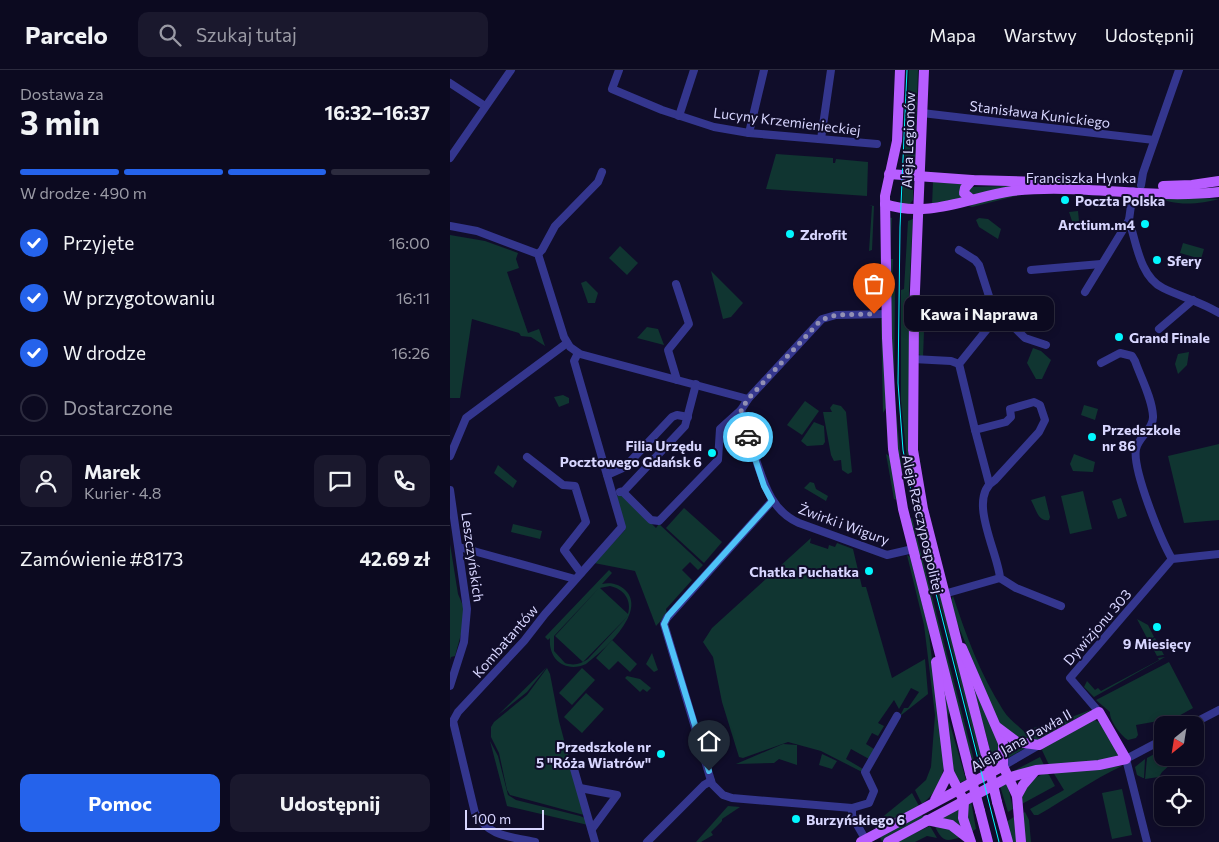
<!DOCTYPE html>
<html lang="pl">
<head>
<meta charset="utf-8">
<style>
	body { margin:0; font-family:Commissioner,sans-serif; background:#1a182d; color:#f1f3f6; height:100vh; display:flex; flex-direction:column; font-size:19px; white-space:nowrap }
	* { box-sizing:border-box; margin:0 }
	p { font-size:16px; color:#9a9aa5 }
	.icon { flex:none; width:28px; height:28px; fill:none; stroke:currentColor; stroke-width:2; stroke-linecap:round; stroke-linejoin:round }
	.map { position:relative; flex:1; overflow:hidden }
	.panel { display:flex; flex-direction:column; background:#0c0a20; width:450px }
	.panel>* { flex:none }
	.needle { width:32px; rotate:210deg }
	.controls { position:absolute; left:704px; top:646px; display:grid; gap:10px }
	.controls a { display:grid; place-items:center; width:50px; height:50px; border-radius:10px; background:#0c0a20; box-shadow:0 2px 8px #0003,0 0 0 1px #2c2b3e; font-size:25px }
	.scale { position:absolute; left:15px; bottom:12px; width:79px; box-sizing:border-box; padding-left:5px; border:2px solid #d8d6ff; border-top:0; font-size:14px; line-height:18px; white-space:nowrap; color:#d8d6ff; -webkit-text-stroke:4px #100d2a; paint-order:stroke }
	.pin { position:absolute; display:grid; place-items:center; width:42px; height:42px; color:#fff; margin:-51px -21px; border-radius:50% 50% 50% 0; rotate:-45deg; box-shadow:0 0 5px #0007 }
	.pin .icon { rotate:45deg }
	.courier { position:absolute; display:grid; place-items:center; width:50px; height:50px; margin:-25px; border:4px solid #4fc3f7; border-radius:50%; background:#fff; color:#222; box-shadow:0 1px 6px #0007 }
	.bubble { position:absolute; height:35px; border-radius:10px; background:#0c0a20; box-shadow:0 2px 8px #0003,0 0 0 1px #2c2b3e; font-size:16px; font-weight:700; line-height:35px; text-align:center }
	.headline em { font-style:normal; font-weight:700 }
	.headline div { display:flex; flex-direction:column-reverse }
	.headline { display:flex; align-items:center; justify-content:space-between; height:85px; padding:0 20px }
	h1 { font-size:32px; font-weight:700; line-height:38px }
	.bar { display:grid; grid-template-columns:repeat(4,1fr); gap:8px 5px; align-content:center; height:60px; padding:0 20px }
	.bar i { height:6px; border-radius:4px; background:#2c2b3e }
	.bar .selected { background:#2563eb }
	.bar p { grid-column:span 4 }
	.line { display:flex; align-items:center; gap:12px; padding:0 20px; border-top:1px solid #2c2b3e }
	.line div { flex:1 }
	.round { display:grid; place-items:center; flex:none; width:52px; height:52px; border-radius:10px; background:#1a182d }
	ol { padding:0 20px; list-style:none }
	li { display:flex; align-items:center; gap:15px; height:55px }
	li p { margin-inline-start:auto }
	li .icon { padding:5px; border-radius:50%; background:#2563eb; color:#fff; stroke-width:4 }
	li:last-child { color:#9a9aa5 }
	li i { width:28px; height:28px; border:2px solid #2c2b3e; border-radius:50% }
	.action { display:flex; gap:10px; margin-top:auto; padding:10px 20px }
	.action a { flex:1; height:58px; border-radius:10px; background:#2563eb; color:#fff; font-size:20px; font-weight:700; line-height:58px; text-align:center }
	.action a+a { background:#1a182d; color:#f1f3f6 }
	header { display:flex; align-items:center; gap:30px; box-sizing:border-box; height:70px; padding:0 25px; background:#0c0a20; border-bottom:1px solid #2c2b3e }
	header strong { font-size:24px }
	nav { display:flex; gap:28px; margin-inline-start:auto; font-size:18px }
	.search { width:350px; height:45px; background:#1a182d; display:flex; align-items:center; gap:12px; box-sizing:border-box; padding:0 18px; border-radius:10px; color:#9a9aa5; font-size:19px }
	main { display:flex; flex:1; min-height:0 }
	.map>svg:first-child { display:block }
	.green { fill:#103531; fill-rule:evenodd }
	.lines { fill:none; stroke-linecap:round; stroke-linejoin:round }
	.minor { stroke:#34368e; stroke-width:8 }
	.major { stroke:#b75dff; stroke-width:10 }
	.tram { stroke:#02f7ff; stroke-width:1 }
	.major-bridge { stroke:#b75dff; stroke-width:10 }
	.done { stroke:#9290b4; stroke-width:5; stroke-dasharray:0 9 }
	.route { stroke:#4fc3f7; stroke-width:6 }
	.poi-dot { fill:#02f7ff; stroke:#100d2a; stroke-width:2 }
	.labels { text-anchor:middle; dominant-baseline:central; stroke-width:4; stroke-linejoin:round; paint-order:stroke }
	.street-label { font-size:14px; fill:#d8d6ff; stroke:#100d2a }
	.poi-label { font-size:14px; font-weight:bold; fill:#d8d6ff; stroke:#100d2a; text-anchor:start }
</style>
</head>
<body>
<header>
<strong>Parcelo</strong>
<div class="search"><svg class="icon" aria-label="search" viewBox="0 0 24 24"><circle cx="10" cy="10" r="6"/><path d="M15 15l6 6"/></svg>Szukaj tutaj</div>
<nav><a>Mapa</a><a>Warstwy</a><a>Udostępnij</a></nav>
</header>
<main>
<section class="panel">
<div class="headline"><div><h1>3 min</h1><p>Dostawa za</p></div><em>16:32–16:37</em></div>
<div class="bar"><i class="selected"></i><i class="selected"></i><i class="selected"></i><i></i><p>W drodze · 490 m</p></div>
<ol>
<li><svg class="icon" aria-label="check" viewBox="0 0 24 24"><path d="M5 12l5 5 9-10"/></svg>Przyjęte<p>16:00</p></li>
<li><svg class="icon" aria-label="check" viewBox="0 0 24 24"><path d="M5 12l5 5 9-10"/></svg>W przygotowaniu<p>16:11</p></li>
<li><svg class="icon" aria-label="check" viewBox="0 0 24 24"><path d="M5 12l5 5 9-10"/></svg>W drodze<p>16:26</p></li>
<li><i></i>Dostarczone</li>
</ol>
<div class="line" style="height:90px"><a class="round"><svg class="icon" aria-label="person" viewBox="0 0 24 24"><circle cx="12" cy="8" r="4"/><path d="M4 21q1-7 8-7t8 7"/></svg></a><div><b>Marek</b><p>Kurier · 4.8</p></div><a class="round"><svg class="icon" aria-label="chat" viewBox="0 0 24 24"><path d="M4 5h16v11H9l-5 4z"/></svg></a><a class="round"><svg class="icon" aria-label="phone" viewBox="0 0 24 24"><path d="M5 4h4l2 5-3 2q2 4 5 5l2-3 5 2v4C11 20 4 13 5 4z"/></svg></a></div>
<div class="line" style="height:65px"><div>Zamówienie #8173</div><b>42.69 zł</b></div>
<div class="action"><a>Pomoc</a><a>Udostępnij</a></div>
</section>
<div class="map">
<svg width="769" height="772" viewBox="0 0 769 772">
	<rect width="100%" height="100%" fill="#100d2a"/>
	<g class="green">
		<path d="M459 0H468L465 101H454Z"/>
		<path d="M326 84 383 88V93H385L386 89 418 92 417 126 316 119Z"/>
		<path d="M453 111 460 112 463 116V130L459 135 452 136Z"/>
		<path d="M483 112 514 114 515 128 482 135Z"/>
		<path d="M587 115 520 125 519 119 522 117Z"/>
		<path d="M570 125 522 137 519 136 548 127Z"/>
		<path d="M706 126 769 129C751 134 722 137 706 126Z"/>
		<path d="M419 135 424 136 422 180 419 181 422 136Z"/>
		<path d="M628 141 629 151 623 154 619 142Z"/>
		<path d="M438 147 442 148 440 189H443L442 219H445L444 320 452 400 449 401 444 358Z"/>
		<path d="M529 148 538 149 551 159 548 169 529 157 526 150Z"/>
		<path d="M463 149 459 221 461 399H458L451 331V220L454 219 458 151Z"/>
		<path d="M0 165 35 171 68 183 66 189 69 198 57 202 78 263 89 259 95 276 81 267 71 266 69 263 22 249 10 328H0Z"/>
		<path d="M733 173 754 179 751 189 730 183Z"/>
		<path d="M170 176 188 193 177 205 159 188Z"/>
		<path d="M261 201 293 233 281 247 273 249Z"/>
		<path d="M426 203 427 219 424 223 427 221V230H423L421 235 423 225H421V213Z"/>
		<path d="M136 211 148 223 145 233H138L131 213Z"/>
		<path d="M431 247 434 255 436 338 433 343Z"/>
		<path d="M197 257 208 259 214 275 187 268Z"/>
		<path d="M469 258 474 261 473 287 468 284Z"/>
		<path d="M583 278 591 281 601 290 592 309H586L577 293Z"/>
		<path d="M739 282 737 295 728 304 725 294 728 284Z"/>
		<path d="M113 325 119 328V333L109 337 104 327Z"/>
		<path d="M355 331 369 341 352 365 337 355Z"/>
		<path d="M383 334 391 336 396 342 402 402 398 404 392 400 391 390 384 391 381 385 373 342H382L380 338Z"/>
		<path d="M634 335 648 339 645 350 631 345Z"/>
		<path d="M364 352 374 356 375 372 373 375 357 376 351 371Z"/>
		<path d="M769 374V450L734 453 718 386Z"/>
		<path d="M436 384 441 387 447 430 444 429Z"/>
		<path d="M624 384 645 392 643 402 623 401 620 394Z"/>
		<path d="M48 395 67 411 63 418 44 403Z"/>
		<path d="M360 412 364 413 366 419 378 426 376 431 354 418Z"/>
		<path d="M633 421 642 459 620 464 611 426Z"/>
		<path d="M168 424 172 425 206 458 209 454 253 495 248 500 240 492 232 500 242 510 216 539 217 544 206 556 185 501 144 493 175 460 166 428Z"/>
		<path d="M595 426 600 447 599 450C588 452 586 439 581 430Z"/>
		<path d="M671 428 677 446 668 449 662 431Z"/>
		<path d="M234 438 272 472 254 493 216 458Z"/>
		<path d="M471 445 533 690 530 691 468 446Z"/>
		<path d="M462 448 525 694 521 695 459 449Z"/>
		<path d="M63 454 92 461 90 469 61 462Z"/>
		<path d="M361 468 360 473 378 479 379 475 385 477 387 473 403 479 412 517H416L442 608 475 589 478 624 450 646 454 638H458L469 622 461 618 449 639 444 630 428 653 434 656 428 666 422 663 416 674 424 679 419 689 401 679 396 689 413 699 412 702 371 681 338 672 293 688 289 687 272 632 263 587 253 572 262 558Z"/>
		<path d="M0 474 8 524 14 538 13 557 5 586 1 587 0 590Z"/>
		<path d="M457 485 460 487 478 557 494 687C495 706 487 722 472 734L465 720 476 710 481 697 485 645 474 555Z"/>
		<path d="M159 500 162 503 152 514C161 512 170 514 177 522 195 544 153 581 136 594 116 603 98 590 100 568L98 570 95 567ZM160 516C174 519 182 530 178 544L150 518ZM149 518 105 566 133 592 178 546 138 589C131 594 124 596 115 593L104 581V566Z"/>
		<path d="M503 526C516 565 530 604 553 640 561 653 574 658 581 671H571L549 653 507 553 501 530Z"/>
		<path d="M687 549 698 555 704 567 698 570Z"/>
		<path d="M705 568 714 585H713L707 586 699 571Z"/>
		<path d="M162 570 187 594 180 602 168 591 159 600 146 588Z"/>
		<path d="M202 583 208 600 204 602 196 594Z"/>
		<path d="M514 587 548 670 551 692 544 695C535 659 524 624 514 587Z"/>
		<path d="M715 587 644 627 634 617 637 611 645 620 648 618 651 621 709 590 708 588Z"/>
		<path d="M719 592 743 638 725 648 686 655 688 665 686 668 678 670C671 666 659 650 660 642L646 630Z"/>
		<path d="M97 597 77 622 48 645Z"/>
		<path d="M97 598 100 604 109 651 134 745 60 725 57 720 49 683 41 667V657L44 652 77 625Z"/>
		<path d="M132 598 145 610 122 635 109 623Z"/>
		<path d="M490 600 500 638 498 647 516 710 509 713 504 705Z"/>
		<path d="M177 606 190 609 201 618 197 622 193 619 190 622 175 608Z"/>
		<path d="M136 623 154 639 132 663 114 647Z"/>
		<path d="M643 639 589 670H585L579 659 608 652Z"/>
		<path d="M645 650 652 654 668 684 666 689 600 697 591 678Z"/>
		<path d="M553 667 579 676 556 689Z"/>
		<path d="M40 671 48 686 58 725 66 730 130 746 137 749 138 755 57 736Z"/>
		<path d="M333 674 347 675V695L329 689 324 693 286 694Z"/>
		<path d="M712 680V688H720L722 693 712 702 709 707 695 709 697 688Z"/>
		<path d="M372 684 387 691 382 699 369 695Z"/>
		<path d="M590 687 595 697 556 705Z"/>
		<path d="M695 689 694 708H693L687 705 685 697Z"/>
		<path d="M672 696C642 710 616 729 588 745H584L580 739 614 720 603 702Z"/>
		<path d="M598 703 605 716 570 735C573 719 581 706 598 703Z"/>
		<path d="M557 712 563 739 558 742 550 716Z"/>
		<path d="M672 719 682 765 662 769 652 723Z"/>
		<path d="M462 723 469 736 426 760 424 754Z"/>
		<path d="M521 731 526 759 521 762 517 752 515 735Z"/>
		<path d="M278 736 290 737 272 749V751L261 762 263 765 251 772H246Z"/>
		<path d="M510 737 514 760 486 750Z"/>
		<path d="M575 742 579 750 581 772H575L571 744Z"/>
		<path d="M471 743 474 749 432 772 430 767Z"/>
		<path d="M564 747 568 772H561L556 752Z"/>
		<path d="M484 755 495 756 512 767C494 772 493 772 484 755Z"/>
		<path d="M480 756 487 768 477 766 465 772H446Z"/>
	</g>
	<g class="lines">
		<g class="minor">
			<path d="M169 0 162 19 212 40 264 57 299 63 427 74"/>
			<path d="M0 13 35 36"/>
			<path d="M472 43 704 70"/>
			<path d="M229 46 244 0"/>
			<path d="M299 63 314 0"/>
			<path d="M371 69 381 0"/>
			<path d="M0 88 61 0"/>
			<path d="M691 115 693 103 729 0"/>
			<path d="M679 150C686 172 690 207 713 218 731 227 752 232 769 243"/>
			<path d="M0 156 27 161 88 184 114 267 120 277 130 284 298 329"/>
			<path d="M509 180 525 190 529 195 546 248 509 294 525 360 556 352 561 347 560 339 584 332 590 335 595 350 589 362 545 410C516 427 548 482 550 508L566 518 611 536"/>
			<path d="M88 184 92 180 105 156 148 112 152 102"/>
			<path d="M581 200 651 194"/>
			<path d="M226 214 239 254 218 280 227 310"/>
			<path d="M635 222 679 150 683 121"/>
			<path d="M437 244 386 245 372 249 298 329 291 340C294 354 299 367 303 381 313 409 319 440 349 453L437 485 463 479"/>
			<path d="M546 248H555L575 268 596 275"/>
			<path d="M709 259 743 230"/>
			<path d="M463 289 501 291 509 294"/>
			<path d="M651 293 670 283 682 286 685 291C691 308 702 328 703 346 704 359 688 367 686 379 682 399 711 470 722 489"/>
			<path d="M525 360 539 413"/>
			<path d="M0 386 16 348 117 273"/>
			<path d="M77 387 113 415 125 416 136 452 114 480 131 503"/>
			<path d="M157 405 175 397 222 347 227 345 238 347"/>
			<path d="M0 420 17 539 14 572 0 616"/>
			<path d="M170 422 174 421 235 356 246 314"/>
			<path d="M173 422 201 450 209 451 268 390 270 359 291 340"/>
			<path d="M322 431 217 548 214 554 262 714 273 725 282 728 402 738 419 733 424 721 415 702 447 646"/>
			<path d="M9 477 125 509"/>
			<path d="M494 524 550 508"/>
			<path d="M649 642 620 608 722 489 769 484"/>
			<path d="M740 655 769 640"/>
			<path d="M553 696 589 675"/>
			<path d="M124 699 145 772"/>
			<path d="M130 718 167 725 142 759"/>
			<path d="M402 738V746L417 772"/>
			<path d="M85 772C59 766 41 768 25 743L3 651 8 642 74 571 95 544 172 457 124 291 128 283"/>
			<path d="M197 772 254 715 261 711"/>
			<path d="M697 772 676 689 712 670"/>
		</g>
		<g class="major">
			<path d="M450 0 447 71 435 126 437 268 443 379 453 439 520 703"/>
			<path d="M474 0 464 245 463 380 473 439 538 693"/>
			<path d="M439 104 522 110 623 113"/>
			<path d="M713 116 742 115 769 111"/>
			<path d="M521 129 514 123 515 118 522 110"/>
			<path d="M435 134C477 149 520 127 562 121 631 113 701 130 769 122"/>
			<path d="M512 578 553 673V696L567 726 571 772"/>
			<path d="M486 592 499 702 514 731 513 748 521 772"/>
			<path d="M567 726 573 715 585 701"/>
			<path d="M485 730 499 702"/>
			<path d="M547 732 558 772"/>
			<path d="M530 741 538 772"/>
			<path d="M477 750 501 755 519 769"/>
			<path d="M411 772 553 696"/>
			<path d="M438 772 557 708 586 700 649 695 676 689 649 642 589 675 567 672 547 657"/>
		</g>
		<path class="tram" d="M457 0 450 157 448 313 453 380 465 441 549 772"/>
		<g class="major-bridge">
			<path d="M538 693 547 732"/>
			<path d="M520 703 530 741"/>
		</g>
	</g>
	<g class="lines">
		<path class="done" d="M298 367 291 340 298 329 371 250 386 245 424 244"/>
		<path class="route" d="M259 701 214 554 218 546 322 431 314 416 298 367"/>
	</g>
	<g class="poi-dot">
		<circle cx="615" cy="130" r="5"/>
		<circle cx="695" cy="154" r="5"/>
		<circle cx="340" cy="164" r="5"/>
		<circle cx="707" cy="190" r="5"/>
		<circle cx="669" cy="267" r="5"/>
		<circle cx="642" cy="367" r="5"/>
		<circle cx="262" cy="383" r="5"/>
		<circle cx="419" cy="501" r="5"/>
		<circle cx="707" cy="557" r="5"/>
		<circle cx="211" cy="684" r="5"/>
		<circle cx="346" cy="749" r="5"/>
	</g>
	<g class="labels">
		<g class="street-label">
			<text transform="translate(590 44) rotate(7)">Stanisława Kunickiego</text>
			<text transform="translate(337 51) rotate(7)">Lucyny Krzemienieckiej</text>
			<text transform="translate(458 70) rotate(-88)">Aleja Legionów</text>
			<text x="631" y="107">Franciszka Hynka</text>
			<text transform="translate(394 454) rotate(20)">Żwirki i Wigury</text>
			<text transform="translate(473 454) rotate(77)">Aleja Rzeczypospolitej</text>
			<text transform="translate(23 487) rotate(82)">Leszczyńskich</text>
			<text transform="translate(647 557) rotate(-49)">Dywizjonu 303</text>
			<text transform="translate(55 571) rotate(-49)">Kombatantów</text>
			<text transform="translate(571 670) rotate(-29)">Aleja Jana Pawła II</text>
		</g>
		<g class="poi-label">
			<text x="625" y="130">Poczta Polska</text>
			<text x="685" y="154" text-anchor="end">Arctium.m4</text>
			<text x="350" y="164">Zdrofit</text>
			<text x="717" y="190">Sfery</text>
			<text x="679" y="267">Grand Finale</text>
			<text x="652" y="359">Przedszkole<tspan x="652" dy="16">nr 86</tspan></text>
			<text x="252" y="375" text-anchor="end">Filia Urzędu<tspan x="252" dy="16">Pocztowego Gdańsk 6</tspan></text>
			<text x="409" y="501" text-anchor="end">Chatka Puchatka</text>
			<text x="707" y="573" text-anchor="middle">9 Miesięcy</text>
			<text x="201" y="676" text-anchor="end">Przedszkole nr<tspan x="201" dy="16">5 "Róża Wiatrów"</tspan></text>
			<text x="356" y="749">Burzyńskiego 6</text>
		</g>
	</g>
</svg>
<div class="controls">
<a><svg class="needle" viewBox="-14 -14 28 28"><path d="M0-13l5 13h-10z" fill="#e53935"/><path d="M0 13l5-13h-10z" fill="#9a9aa5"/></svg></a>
<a><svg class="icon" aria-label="locate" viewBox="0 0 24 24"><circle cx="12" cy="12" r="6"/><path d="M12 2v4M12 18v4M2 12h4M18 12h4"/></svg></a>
</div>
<div class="scale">100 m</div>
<div class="pin" style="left:424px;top:244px;background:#ea580c"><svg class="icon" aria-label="bag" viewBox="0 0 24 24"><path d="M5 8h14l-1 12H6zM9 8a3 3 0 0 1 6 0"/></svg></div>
<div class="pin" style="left:259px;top:701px;background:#1f2937"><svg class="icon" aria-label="home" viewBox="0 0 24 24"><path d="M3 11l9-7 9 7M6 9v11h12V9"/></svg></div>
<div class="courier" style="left:298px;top:367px"><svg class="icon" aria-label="car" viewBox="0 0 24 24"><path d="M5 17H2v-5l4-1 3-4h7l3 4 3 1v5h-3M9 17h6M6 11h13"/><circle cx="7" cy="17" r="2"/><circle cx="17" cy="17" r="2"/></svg></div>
<div class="bubble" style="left:454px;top:226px;width:150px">Kawa i Naprawa</div>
</div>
</main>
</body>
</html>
